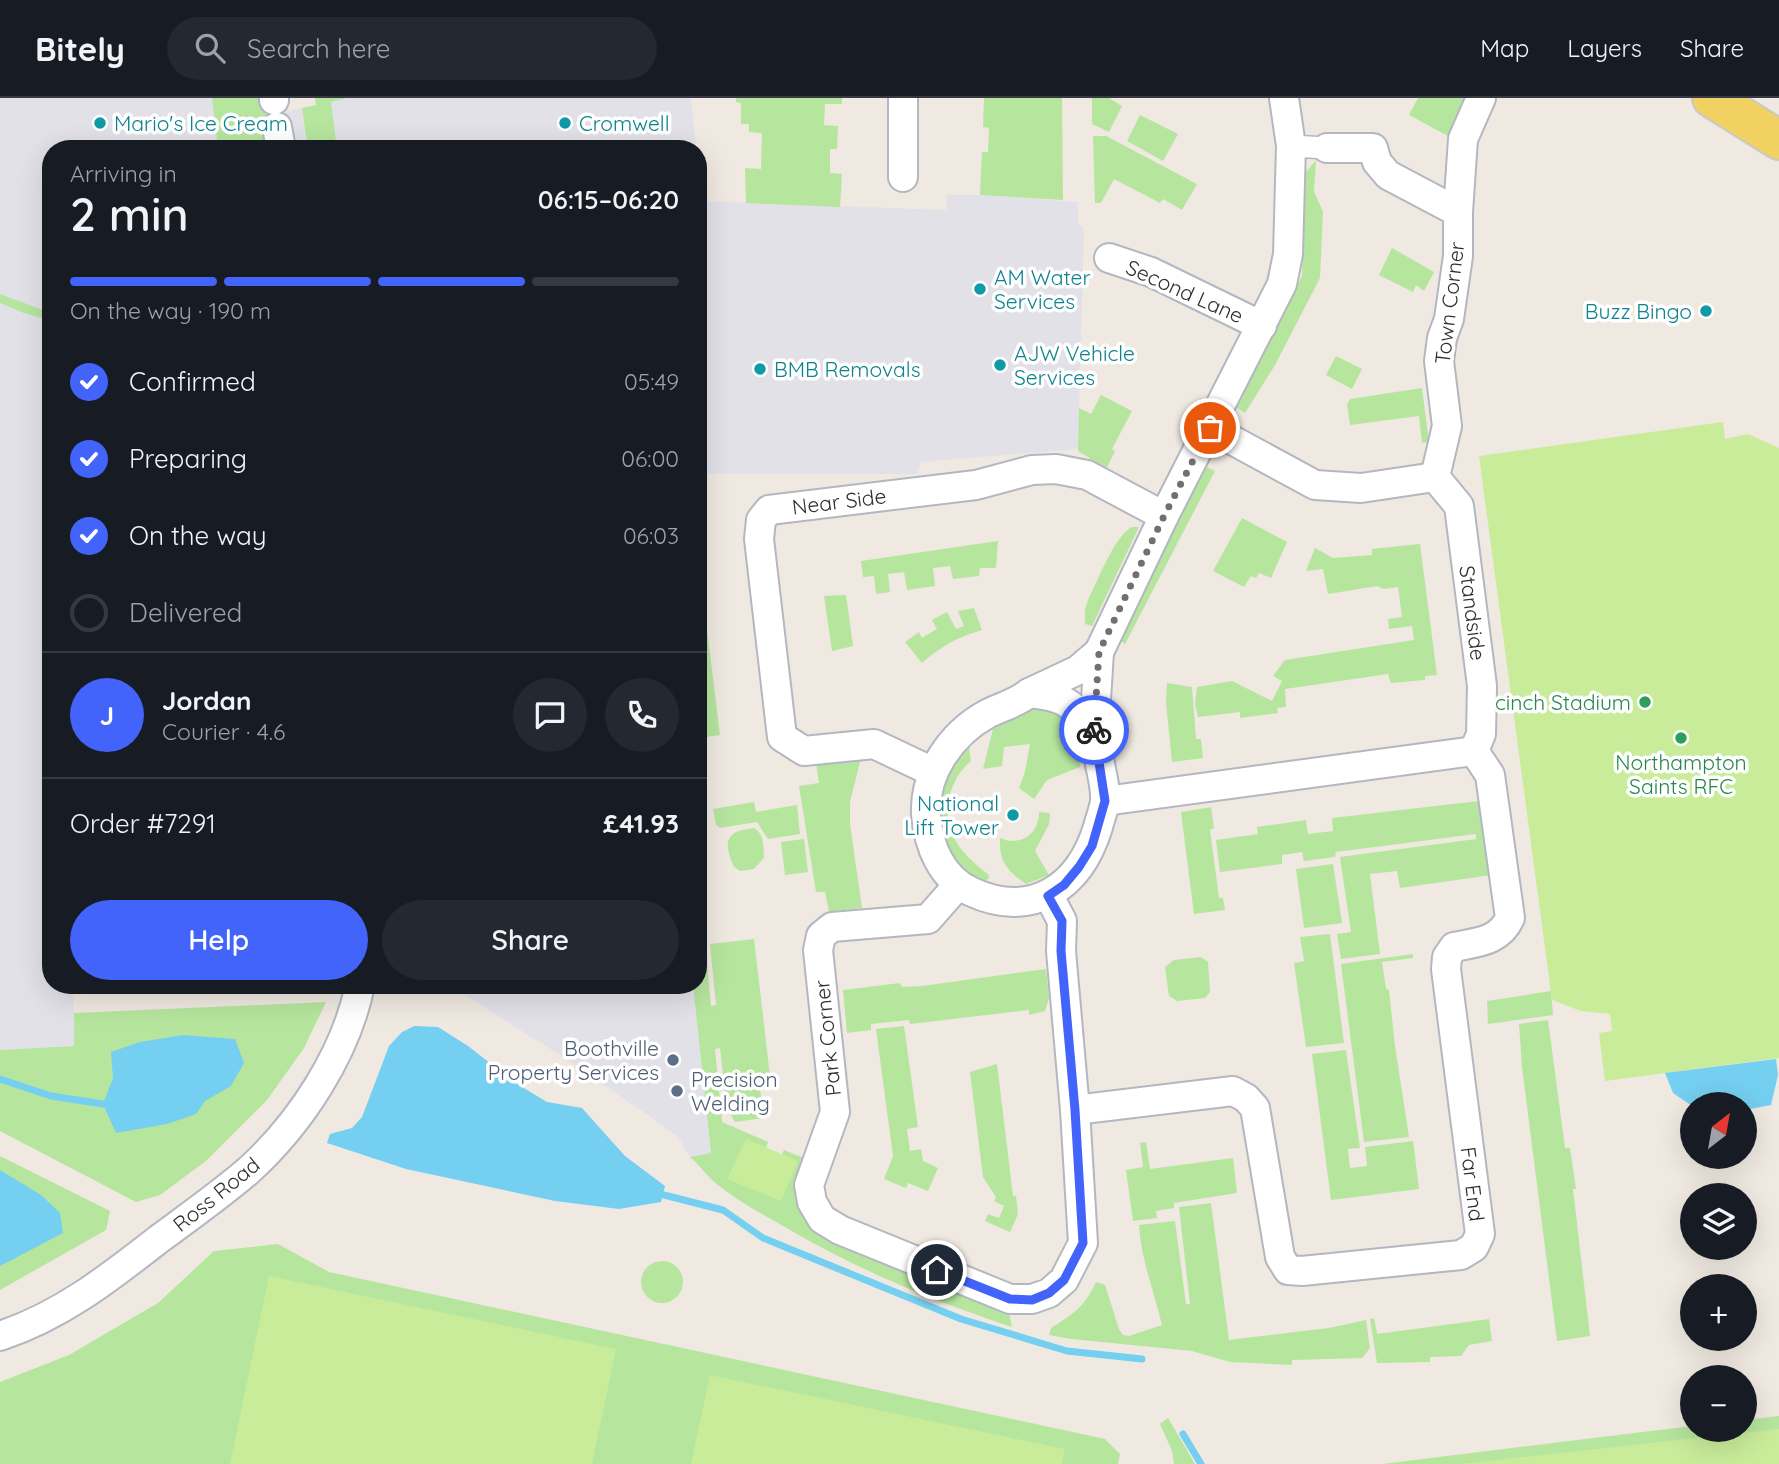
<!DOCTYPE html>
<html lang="en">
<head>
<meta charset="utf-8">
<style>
	body { margin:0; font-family:Quicksand,sans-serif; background:#242831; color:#f1f3f6; height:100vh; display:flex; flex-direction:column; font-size:26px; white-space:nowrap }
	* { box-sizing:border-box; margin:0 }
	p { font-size:23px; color:#9ea1a6 }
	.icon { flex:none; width:38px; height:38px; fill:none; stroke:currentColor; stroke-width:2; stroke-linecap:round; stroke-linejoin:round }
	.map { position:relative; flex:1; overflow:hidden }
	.panel { position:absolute; left:42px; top:42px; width:665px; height:854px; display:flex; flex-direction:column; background:#171b24; border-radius:28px; box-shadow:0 7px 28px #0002 }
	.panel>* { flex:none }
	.needle { width:46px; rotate:31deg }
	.fabs { position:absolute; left:1680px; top:994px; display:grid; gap:14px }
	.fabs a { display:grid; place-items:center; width:77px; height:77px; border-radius:50%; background:#171b24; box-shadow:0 7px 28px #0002; font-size:35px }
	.pin { position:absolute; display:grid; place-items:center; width:60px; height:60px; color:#fff; margin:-30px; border:4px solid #fff; border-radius:50%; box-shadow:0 2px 7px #0007 }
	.courier { position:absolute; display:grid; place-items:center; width:70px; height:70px; margin:-35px; border:5px solid #4264fb; border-radius:50%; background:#fff; color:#222; box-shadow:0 2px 9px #0007 }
	.overview em { font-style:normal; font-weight:600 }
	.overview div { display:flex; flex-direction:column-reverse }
	.overview { display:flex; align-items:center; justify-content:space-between; height:119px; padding:0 28px }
	h1 { font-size:46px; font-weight:600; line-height:52px }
	.bar { display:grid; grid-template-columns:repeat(4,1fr); gap:10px 7px; align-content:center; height:84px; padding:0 28px }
	.bar i { height:9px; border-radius:5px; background:#363941 }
	.bar .on { background:#4264fb }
	.bar p { grid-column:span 4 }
	.line { display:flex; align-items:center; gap:18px; padding:0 28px; border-top:2px solid #363941 }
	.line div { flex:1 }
	.round { display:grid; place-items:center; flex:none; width:74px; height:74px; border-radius:37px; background:#242831 }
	ol { padding:0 28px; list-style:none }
	li { display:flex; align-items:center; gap:21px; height:77px }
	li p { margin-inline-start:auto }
	li .icon { padding:7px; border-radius:50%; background:#4264fb; color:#fff; stroke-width:4 }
	li:last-child { color:#9ea1a6 }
	li i { width:38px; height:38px; border:4px solid #363941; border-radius:50% }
	.primary-button { display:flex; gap:14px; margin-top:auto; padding:14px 28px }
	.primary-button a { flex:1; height:80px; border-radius:42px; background:#4264fb; color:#fff; font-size:28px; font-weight:600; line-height:80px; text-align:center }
	.primary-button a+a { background:#242831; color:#f1f3f6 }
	header { display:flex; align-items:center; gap:42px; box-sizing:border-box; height:98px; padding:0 35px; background:#171b24; border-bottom:2px solid #363941 }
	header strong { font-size:33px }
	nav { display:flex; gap:38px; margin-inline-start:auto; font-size:24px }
	.search { width:490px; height:63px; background:#242831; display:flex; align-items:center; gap:18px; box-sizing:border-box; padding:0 24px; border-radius:38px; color:#9ea1a6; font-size:26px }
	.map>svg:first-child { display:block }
	.industrial { fill:#e3e1e8 }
	.green { fill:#b6e59e }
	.pitch { fill:#c9ec9a }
	.water { fill:#75cff0 }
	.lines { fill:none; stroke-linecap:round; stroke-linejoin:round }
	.stream { stroke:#75cff0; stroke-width:7 }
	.pedestrian-casing { stroke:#b4b7c1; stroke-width:24 }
	.minor-casing { stroke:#b4b7c1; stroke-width:32 }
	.primary-casing { stroke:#c9c9c9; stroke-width:42 }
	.pedestrian { stroke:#fff; stroke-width:21 }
	.minor { stroke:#fff; stroke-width:28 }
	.primary { stroke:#f2d163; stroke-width:38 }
	.done { stroke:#726f6d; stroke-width:7; stroke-dasharray:0 12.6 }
	.route { stroke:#4264fb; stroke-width:9 }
	.culture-dot { fill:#0f9aa8; stroke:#fff; stroke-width:2.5 }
	.leisure-dot { fill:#2e9e5b; stroke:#fff; stroke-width:2.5 }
	.service-dot { fill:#5c6f8a; stroke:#fff; stroke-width:2.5 }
	.labels { text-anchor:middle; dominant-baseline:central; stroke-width:7; stroke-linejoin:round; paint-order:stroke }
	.culture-label { font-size:21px; fill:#0d838f; stroke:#fff; text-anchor:start }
	.street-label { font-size:21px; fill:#2e2e2e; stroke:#fff }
	.leisure-label { font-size:21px; fill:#27864d; stroke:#fff; text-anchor:end }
	.service-label { font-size:21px; fill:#4e5e75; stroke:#fff; text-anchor:end }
</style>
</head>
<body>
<header>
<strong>Bitely</strong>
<div class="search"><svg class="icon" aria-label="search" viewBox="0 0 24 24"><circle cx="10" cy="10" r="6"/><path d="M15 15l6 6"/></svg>Search here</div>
<nav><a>Map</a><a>Layers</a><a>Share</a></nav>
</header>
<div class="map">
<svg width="1779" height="1366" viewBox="0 0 1779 1366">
	<rect width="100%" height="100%" fill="#efe9e1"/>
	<g class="industrial">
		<path d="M0 0H285L288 13 347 0H691L696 51H51V887H73L75 948 0 952Z"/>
		<path d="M947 97H980L1078 104V125L1084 130 1078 351 921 364 917 376H698V103L946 112Z"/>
		<path d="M449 887H693L711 1056 690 1059 678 1039 645 1015 555 954Z"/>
	</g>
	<g class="green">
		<path d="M212 0H264L270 51H218Z"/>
		<path d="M315 0H347L331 4 337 51H308L302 10 316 7Z"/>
		<path d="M736 0H842V6H825L824 27 838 28 837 51H830V75L842 76 840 109 746 105 745 70 761 71 762 35 749 34V26H741V5L736 4Z"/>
		<path d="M984 0H1062L1063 102 980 97 982 54H988L989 30 983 29Z"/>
		<path d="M1092 0H1109L1122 8 1109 34 1092 26Z"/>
		<path d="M1418 0H1465L1450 39 1409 17Z"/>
		<path d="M1140 17 1178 36 1163 63 1127 43Z"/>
		<path d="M1093 38H1106L1197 86 1182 112 1163 101 1160 105 1114 81 1101 105H1095Z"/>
		<path d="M1316 62 1314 93 1323 114 1320 180 1275 267 1245 315 1234 308 1279 226 1302 178 1306 74Z"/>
		<path d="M1392 150 1434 174 1424 193 1416 187 1413 194 1379 177Z"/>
		<path d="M0 196 51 215V223L21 214 0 205Z"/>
		<path d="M1336 258 1362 271 1352 291 1326 277Z"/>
		<path d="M1422 290 1429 344 1422 345 1419 318 1350 327 1347 306 1350 301Z"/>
		<path d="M1101 297 1132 313 1112 351 1115 353 1106 372 1088 363 1090 360 1079 354 1078 351 1079 310 1091 316Z"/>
		<path d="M1207 369 1215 373 1125 546 1117 541 1185 407Z"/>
		<path d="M1242 420 1287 444 1271 480 1259 475 1256 480 1251 478 1244 489 1213 473Z"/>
		<path d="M1132 429H1139L1092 528 1085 526V511L1088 502C1097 484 1115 437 1132 429Z"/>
		<path d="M998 443 996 470H980L979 478 953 481 950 468 933 470 935 488 907 492 904 474 888 476 890 494 876 496 874 478 863 479 861 463Z"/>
		<path d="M1420 446 1437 577 1425 578V582L1391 585 1388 576 1285 591 1286 609 1277 610 1278 615 1240 620V614L1198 619 1195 606 1197 589 1232 583 1272 603 1282 583 1273 578 1285 562 1414 542 1412 528 1389 531 1388 521 1402 519 1398 489 1384 491 1377 488 1328 496 1323 471 1306 473 1315 450 1333 460 1372 457V451Z"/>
		<path d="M698 459 720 637 698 640Z"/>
		<path d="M846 497 853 548 832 553 824 498Z"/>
		<path d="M974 510 982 532C958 539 941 548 922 565L905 544 919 534 922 540 937 531 932 522 947 514 956 531 964 528 958 513Z"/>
		<path d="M1167 585 1192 589 1196 641H1201L1203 660 1172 664 1166 604Z"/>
		<path d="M1051 609 1071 623 1078 641 1080 669 1047 682 1034 701 1019 690 1025 674 1030 646 1004 649 1002 668 983 671 995 623 1028 610Z"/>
		<path d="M968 643 971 663C960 672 954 683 950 696 940 732 961 756 988 776L989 780 985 784 962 771 953 762 939 738 941 682Z"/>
		<path d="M861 660 850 704V726L862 810 829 814 825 794H816L799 688 819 685 816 665Z"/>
		<path d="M1479 703 1483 735H1485L1492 777 1400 790 1397 773 1370 776 1380 856 1341 861 1337 836 1351 834 1340 759 1476 741V736L1336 754 1335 759 1304 763 1302 754 1282 757V766L1220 774 1216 742 1258 736 1257 729 1306 722 1308 736 1333 733 1332 720Z"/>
		<path d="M754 704 756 714 797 707 800 736 768 741 757 724 720 730 716 727 713 711Z"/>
		<path d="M1211 709 1214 730 1210 732 1219 800H1223L1225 812 1194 816 1181 714Z"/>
		<path d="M1039 714 1050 715 1049 726 1035 753 1049 777 1026 786C1007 773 999 764 1000 740 1021 749 1039 736 1039 714Z"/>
		<path d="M754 730C765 737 763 748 764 760L754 771 740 773 734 769C723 744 725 733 754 730Z"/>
		<path d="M804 741 808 774 785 777 781 744Z"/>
		<path d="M1333 766 1342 825 1304 830 1296 771Z"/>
		<path d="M698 806 703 821 711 908 716 907 710 846 754 841 771 987 760 989 763 1020 735 1024 731 1017 729 995H725L720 950 715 951 722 1024 768 1044 766 1050 746 1041 797 1064 782 1056 784 1052 806 1061 801 1095 1008 1209 1012 1229C934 1203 860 1173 790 1132 764 1117 735 1102 712 1082 705 1075 698 1066 690 1059L711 1055 693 887H698Z"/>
		<path d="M1330 836 1344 945 1306 949 1294 865 1304 863 1300 839Z"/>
		<path d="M1413 856V860L1382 864 1386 891 1389 892 1395 948 1409 1039 1364 1044 1341 866Z"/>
		<path d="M1201 859 1208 864 1210 894 1205 900 1177 903 1169 898 1165 869 1174 862Z"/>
		<path d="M1046 871 1049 900 1045 913 1029 917V912L910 926 909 922 871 926V932L847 935 843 892 900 885 902 889 922 888Z"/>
		<path d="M1551 893 1553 917 1488 926 1487 903Z"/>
		<path d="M326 904 304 950 267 1002 206 1063 160 1097 136 1104 0 1033V952L74 948V915Z"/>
		<path d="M1548 922 1565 1050H1570L1576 1091H1573L1590 1238 1557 1243 1522 969 1519 926Z"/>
		<path d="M904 928 918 1029 907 1031 910 1053 921 1051 923 1063 938 1070 928 1093 908 1085 906 1090 884 1081 893 1058 876 931Z"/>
		<path d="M1346 952 1360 1050 1348 1051 1350 1070 1367 1068 1365 1049 1413 1043 1419 1091 1331 1102 1312 956Z"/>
		<path d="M997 966 1013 1098H1016L1018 1116 1010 1134 985 1123 988 1116 999 1120 1004 1108 994 1103 996 1099 983 1079 970 974Z"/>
		<path d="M1146 1044 1150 1071 1233 1060 1237 1095 1174 1105V1110L1156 1113 1157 1120 1133 1123 1126 1072 1143 1069 1140 1045Z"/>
		<path d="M0 1058 110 1113 106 1132 0 1192Z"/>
		<path d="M1211 1105 1229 1242 1329 1230 1366 1222 1370 1250 1362 1260 1292 1262V1267L1230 1264 1192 1253 1071 1241 1049 1237 1051 1230C1074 1216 1085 1208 1096 1184L1105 1187 1119 1231 1123 1237 1129 1238 1162 1227C1154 1193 1141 1162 1139 1127L1175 1123 1186 1206H1190L1179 1109Z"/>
		<path d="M278 1146 329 1174 1105 1341 1120 1356 1118 1366H0V1284L69 1257 158 1205 214 1153Z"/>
		<circle cx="662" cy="1184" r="21"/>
		<path d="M1374 1220 1377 1236 1489 1221 1492 1243 1469 1247 1461 1258 1430 1259V1264L1377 1265 1370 1221Z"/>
		<path d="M1779 1318V1366H1382L1692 1328V1332H1745V1322Z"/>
		<path d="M1168 1320 1195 1366H1174L1172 1353 1160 1326Z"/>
	</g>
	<g class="pitch">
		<path d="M1723 324 1725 341 1748 336 1779 350V960L1605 983 1599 935 1612 933 1610 916 1581 913 1552 902 1479 358Z"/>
		<path d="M746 1041 798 1063 781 1103 727 1081Z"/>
		<path d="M269 1178 616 1251 592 1366H230Z"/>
		<path d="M710 1277 1065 1351 1062 1366H691Z"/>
		<path d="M1779 1331V1366H1460Z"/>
	</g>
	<g class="water">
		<path d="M414 928 438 929 468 948 517 986 547 1004 582 1010 625 1058 665 1088 661 1104 619 1111 555 1103 406 1071 327 1045 330 1036 352 1030 362 1019 389 948 402 934Z"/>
		<path d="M183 937 235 941 244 965 231 988 205 1003 196 1016 167 1026 116 1035 103 1006 113 980 111 954 140 944Z"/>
		<path d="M1776 961 1778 977 1771 1007 1745 1012V1006H1692V1008L1673 995 1665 975Z"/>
		<path d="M0 1072 41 1097 60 1115 63 1135 0 1168Z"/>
	</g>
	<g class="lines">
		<g class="stream">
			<path d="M0 981 51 998 103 1006"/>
			<path d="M664 1097 723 1112 763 1140 961 1221 1067 1253 1142 1261"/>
			<path d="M1183 1336 1201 1366"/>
		</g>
		<defs>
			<path id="pedestrian" d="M1291 48 1327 50"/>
			<g id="minor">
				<path d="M274 0V2"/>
				<path d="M277 29 281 51"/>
				<path d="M1327 50H1373L1377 64 1388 77 1458 114"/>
				<path d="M903 79V0"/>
				<path d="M1109 160 1151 174 1262 228"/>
				<path d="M1435 379 1447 328 1439 263 1442 240 1449 221 1458 158V114L1463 41 1481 0"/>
				<path d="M1029 595C1043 597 1058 598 1070 607 1091 621 1097 642 1100 666 1102 677 1106 691 1105 703 1104 711 1100 721 1098 729 1080 788 1033 822 972 794 942 781 928 748 926 716 924 675 951 636 987 616 1001 609 1017 605 1029 595Z"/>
				<path d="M1029 595 1078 572 1099 554"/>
				<path d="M1094 633 1099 554 1164 418 1282 186 1288 156 1291 48 1284 0"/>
				<path d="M933 674 874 646 804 653 782 639 759 441 761 422 769 412 976 387 1032 372 1056 371 1087 377 1164 418"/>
				<path d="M1105 703 1474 653 1481 636 1482 588 1459 408 1435 379 1361 390 1315 387 1210 330"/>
				<path d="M958 787 928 821 832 829 821 838 818 852 835 1014 809 1087 812 1104 822 1121 840 1132 1010 1201H1032L1049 1195 1064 1182 1083 1145 1075 1012 1061 853 1062 823 1049 798"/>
				<path d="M1075 1012 1233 993 1246 1000 1255 1010 1280 1159 1288 1172 1302 1173 1461 1157 1474 1149 1480 1136 1446 871 1447 859 1454 849C1477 844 1499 844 1510 820L1490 677 1474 653"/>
				<path d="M0 1238C61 1218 109 1180 159 1141 189 1119 220 1097 248 1073 300 1026 346 956 360 887"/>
			</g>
			<path id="primary" d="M1712 0 1779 42"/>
		</defs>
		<use href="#pedestrian" class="pedestrian-casing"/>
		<use href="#minor" class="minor-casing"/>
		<use href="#primary" class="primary-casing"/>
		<use href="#pedestrian" class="pedestrian"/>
		<use href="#minor" class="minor"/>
		<use href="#primary" class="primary"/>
	</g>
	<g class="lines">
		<path class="done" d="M1094 632 1099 554 1164 418 1210 330"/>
		<path class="route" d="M937 1172 1010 1201 1032 1202 1049 1195 1064 1182 1083 1145 1075 1012 1061 853 1062 823 1048 798 1064 787 1079 769 1092 748 1105 703 1094 632"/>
	</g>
	<g class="culture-dot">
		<circle cx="100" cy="25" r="7"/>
		<circle cx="565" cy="25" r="7"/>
		<circle cx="980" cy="191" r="7"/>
		<circle cx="1706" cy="213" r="7"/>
		<circle cx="1000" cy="267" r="7"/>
		<circle cx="760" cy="271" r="7"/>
		<circle cx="1013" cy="717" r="7"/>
	</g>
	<g class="leisure-dot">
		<circle cx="1645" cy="604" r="7"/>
		<circle cx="1681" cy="640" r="7"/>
	</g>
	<g class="service-dot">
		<circle cx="673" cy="962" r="7"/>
		<circle cx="677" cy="993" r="7"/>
	</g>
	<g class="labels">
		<g class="culture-label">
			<text x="114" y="25">Mario's Ice Cream</text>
			<text x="579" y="25">Cromwell</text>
			<text x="994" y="179">AM Water<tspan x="994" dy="24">Services</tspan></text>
			<text x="1692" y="213" text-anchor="end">Buzz Bingo</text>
			<text x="1014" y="255">AJW Vehicle<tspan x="1014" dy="24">Services</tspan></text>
			<text x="774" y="271">BMB Removals</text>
			<text x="999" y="705" text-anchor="end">National<tspan x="999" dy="24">Lift Tower</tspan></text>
		</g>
		<g class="street-label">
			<text transform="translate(1185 193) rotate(24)">Second Lane</text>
			<text transform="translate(1449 205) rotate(-83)">Town Corner</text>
			<text transform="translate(839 403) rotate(-7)">Near Side</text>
			<text transform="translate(1473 515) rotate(83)">Standside</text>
			<text transform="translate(827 940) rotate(-96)">Park Corner</text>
			<text transform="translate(1473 1086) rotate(83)">Far End</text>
			<text transform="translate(216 1096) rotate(-39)">Ross Road</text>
		</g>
		<g class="leisure-label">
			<text x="1631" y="604">cinch Stadium</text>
			<text x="1681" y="664" text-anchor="middle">Northampton<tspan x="1681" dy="24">Saints RFC</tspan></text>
		</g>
		<g class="service-label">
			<text x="659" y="950">Boothville<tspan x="659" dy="24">Property Services</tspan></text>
			<text x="691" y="981" text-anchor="start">Precision<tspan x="691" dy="24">Welding</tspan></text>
		</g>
	</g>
</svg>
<div class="fabs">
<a><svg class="needle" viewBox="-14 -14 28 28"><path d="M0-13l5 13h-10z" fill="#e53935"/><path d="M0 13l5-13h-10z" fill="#9ea1a6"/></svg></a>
<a><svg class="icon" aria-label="layers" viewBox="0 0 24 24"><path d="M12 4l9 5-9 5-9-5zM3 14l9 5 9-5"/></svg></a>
<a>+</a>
<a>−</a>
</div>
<div class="pin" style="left:1210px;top:330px;background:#ea580c"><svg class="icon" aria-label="bag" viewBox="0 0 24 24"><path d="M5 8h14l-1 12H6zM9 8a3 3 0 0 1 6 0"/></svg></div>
<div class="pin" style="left:937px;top:1172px;background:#1f2937"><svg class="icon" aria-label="home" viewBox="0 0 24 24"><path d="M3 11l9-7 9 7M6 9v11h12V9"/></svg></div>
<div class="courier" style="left:1094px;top:632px"><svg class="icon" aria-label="bike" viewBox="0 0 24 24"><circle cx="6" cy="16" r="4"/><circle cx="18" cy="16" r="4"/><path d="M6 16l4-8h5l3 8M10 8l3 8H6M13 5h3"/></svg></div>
<section class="panel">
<div class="overview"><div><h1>2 min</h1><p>Arriving in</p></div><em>06:15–06:20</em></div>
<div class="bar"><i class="on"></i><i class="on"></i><i class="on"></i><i></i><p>On the way · 190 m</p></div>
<ol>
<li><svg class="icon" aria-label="check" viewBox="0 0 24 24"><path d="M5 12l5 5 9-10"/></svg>Confirmed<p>05:49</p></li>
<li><svg class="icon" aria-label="check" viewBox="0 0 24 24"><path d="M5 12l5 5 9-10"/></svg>Preparing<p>06:00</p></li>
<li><svg class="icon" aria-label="check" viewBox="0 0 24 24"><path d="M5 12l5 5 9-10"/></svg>On the way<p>06:03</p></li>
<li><i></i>Delivered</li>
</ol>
<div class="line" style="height:126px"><b class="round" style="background:#4264fb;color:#fff">J</b><div><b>Jordan</b><p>Courier · 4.6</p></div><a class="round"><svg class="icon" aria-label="chat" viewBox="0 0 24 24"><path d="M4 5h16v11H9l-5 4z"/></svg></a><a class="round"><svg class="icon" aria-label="phone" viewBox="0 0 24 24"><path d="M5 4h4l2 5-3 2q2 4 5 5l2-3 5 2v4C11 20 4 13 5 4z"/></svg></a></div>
<div class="line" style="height:91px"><div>Order #7291</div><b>£41.93</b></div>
<div class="primary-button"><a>Help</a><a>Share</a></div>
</section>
</div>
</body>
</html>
